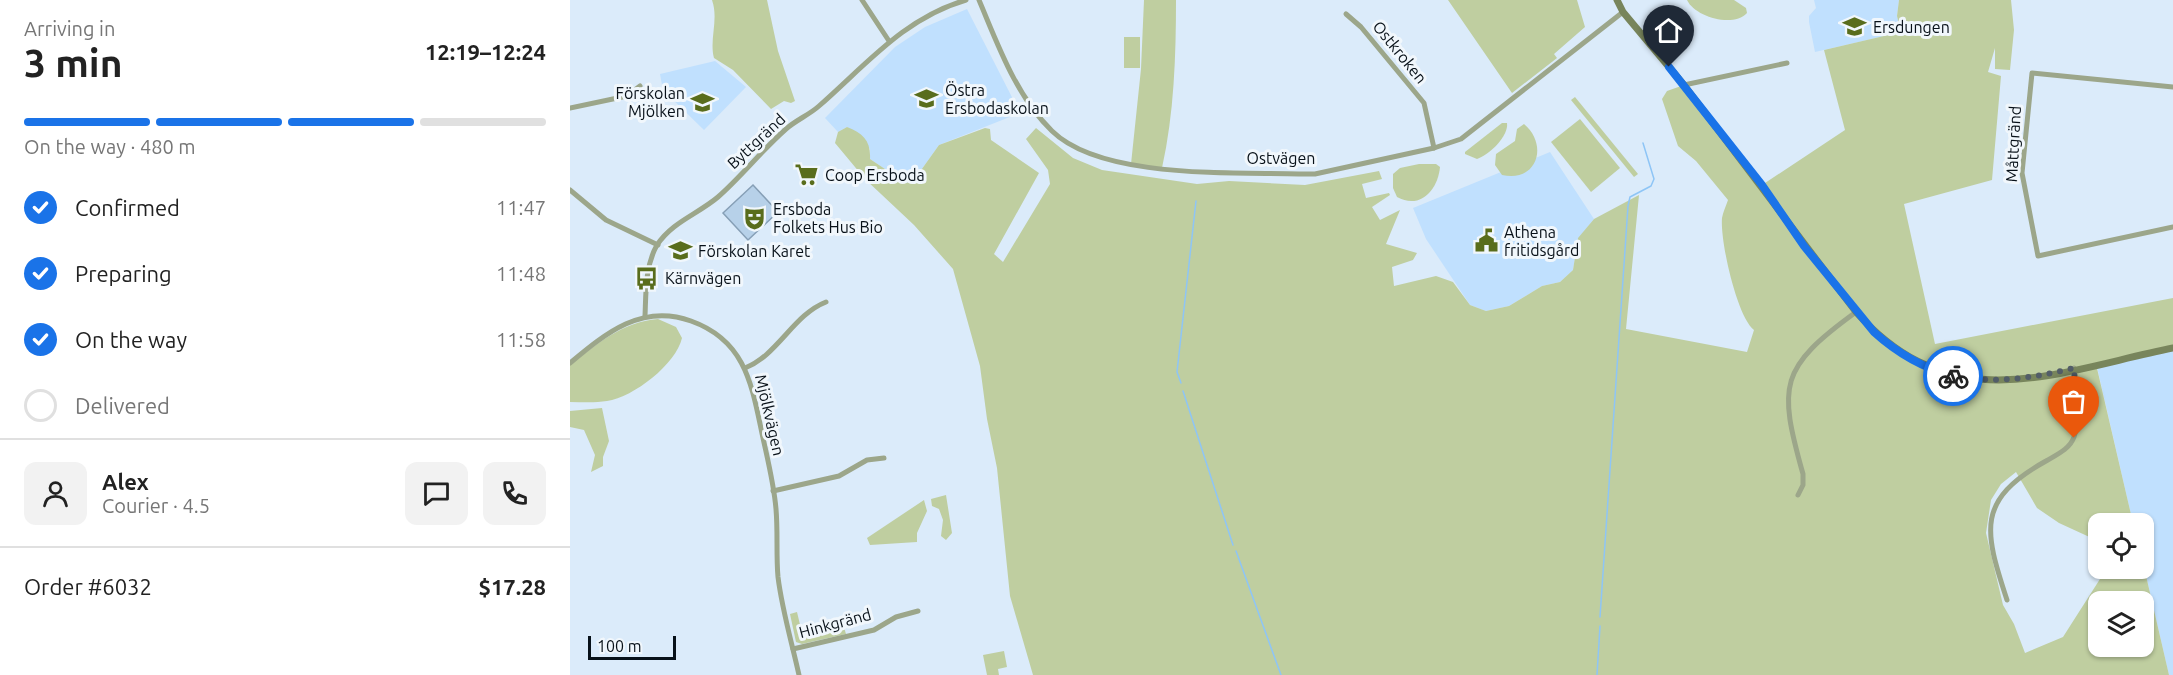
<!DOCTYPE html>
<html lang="en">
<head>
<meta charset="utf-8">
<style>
	body { margin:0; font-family:Ubuntu,sans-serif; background:#f2f2f2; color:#222; height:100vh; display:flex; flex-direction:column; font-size:22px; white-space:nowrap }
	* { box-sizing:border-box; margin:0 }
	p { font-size:20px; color:#767676 }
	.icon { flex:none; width:33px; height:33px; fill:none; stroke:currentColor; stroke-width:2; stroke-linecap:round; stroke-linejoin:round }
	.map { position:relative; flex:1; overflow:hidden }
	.sheet { display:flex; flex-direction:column; background:#fff; width:570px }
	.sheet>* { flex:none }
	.controls { position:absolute; left:1518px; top:513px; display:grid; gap:12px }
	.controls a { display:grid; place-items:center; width:66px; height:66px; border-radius:12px; background:#fff; box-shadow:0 2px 4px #0004; font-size:30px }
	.scale { position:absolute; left:18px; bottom:15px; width:88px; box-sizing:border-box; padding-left:6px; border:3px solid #081119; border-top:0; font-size:16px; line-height:21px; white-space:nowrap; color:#081119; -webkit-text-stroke:4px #f1f7fc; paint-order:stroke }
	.pin { position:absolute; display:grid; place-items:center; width:51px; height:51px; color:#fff; margin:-62px -26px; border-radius:50% 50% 50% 0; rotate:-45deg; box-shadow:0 0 6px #0007 }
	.pin .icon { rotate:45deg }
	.courier { position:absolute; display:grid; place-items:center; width:60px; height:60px; margin:-30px; border:4px solid #1a73e8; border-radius:50%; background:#fff; color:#222; box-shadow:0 2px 8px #0007 }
	.summary em { font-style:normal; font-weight:700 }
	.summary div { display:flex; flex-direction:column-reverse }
	.summary { display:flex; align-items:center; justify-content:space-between; height:102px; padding:0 24px }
	h1 { font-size:39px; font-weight:700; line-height:45px }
	.bar { display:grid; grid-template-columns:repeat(4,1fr); gap:9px 6px; align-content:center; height:72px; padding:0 24px }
	.bar i { height:8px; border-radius:4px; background:#e0e0e0 }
	.bar .current { background:#1a73e8 }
	.bar p { grid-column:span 4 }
	.line { display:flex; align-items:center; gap:15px; padding:0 24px; border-top:2px solid #e0e0e0 }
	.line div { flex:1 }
	.round { display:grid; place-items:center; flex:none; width:63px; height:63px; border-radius:12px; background:#f2f2f2 }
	ol { padding:0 24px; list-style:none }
	li { display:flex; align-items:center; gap:18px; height:66px }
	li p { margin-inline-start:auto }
	li .icon { padding:6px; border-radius:50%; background:#1a73e8; color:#fff; stroke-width:4 }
	li:last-child { color:#767676 }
	li i { width:33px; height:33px; border:3px solid #e0e0e0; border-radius:50% }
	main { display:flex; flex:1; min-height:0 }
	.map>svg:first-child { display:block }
	.built { fill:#c0e0fe }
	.green { fill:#bfcea0; fill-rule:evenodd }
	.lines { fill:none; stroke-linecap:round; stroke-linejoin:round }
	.stream { stroke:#8ec5f6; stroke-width:1.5 }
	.building { fill:#b7d1e9; stroke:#869fb6; stroke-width:1.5 }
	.street { stroke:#9ca68a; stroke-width:5 }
	.secondary { stroke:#78855c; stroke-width:7 }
	.done { stroke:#525d68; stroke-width:6; stroke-dasharray:0 10.8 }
	.route { stroke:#1a73e8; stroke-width:8 }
	.labels { text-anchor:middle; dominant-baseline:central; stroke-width:6; stroke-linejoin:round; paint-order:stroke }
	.poi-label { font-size:16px; fill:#081119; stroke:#f1f7fc; text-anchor:start }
	.street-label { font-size:16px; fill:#081119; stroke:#f1f7fc }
</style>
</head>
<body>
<main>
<section class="sheet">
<div class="summary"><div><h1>3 min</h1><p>Arriving in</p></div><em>12:19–12:24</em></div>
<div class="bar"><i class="current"></i><i class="current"></i><i class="current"></i><i></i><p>On the way · 480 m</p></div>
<ol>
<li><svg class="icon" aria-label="check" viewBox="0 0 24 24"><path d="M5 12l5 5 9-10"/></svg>Confirmed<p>11:47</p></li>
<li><svg class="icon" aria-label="check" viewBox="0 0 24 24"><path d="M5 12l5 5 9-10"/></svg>Preparing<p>11:48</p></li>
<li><svg class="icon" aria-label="check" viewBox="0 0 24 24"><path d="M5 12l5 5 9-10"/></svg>On the way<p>11:58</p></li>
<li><i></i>Delivered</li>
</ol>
<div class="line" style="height:108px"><a class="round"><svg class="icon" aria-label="person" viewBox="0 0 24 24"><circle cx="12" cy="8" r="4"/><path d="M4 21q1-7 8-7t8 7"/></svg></a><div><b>Alex</b><p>Courier · 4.5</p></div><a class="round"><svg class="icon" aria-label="chat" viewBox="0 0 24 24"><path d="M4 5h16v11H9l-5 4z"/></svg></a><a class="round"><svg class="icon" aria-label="phone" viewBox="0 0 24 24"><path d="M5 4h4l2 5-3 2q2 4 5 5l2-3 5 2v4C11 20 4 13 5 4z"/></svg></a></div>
<div class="line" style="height:78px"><div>Order #6032</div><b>$17.28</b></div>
</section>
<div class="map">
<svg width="1603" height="675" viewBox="0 0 1603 675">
	<rect width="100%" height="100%" fill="#dbebfa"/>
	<g class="built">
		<path d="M1244 0H1329L1327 16 1332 32 1245 52 1239 22V16L1246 8Z"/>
		<path d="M397 9 450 113 369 145 344 180 336 183 300 159V149L277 127 268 132 255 118 325 47 355 27Z"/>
		<path d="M145 61 176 87 134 130 93 90 90 74Z"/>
		<path d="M980 152 1024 219 1008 239 1003 270 990 282 972 286 939 306 916 311 900 305 856 239 843 208Z"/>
		<path d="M1603 350V675H1599L1574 567V524L1563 523 1527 367Z"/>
	</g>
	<g class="green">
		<path d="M142 0H197L208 51 225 101 221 103 214 101 201 109 163 70 144 58C139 39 149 20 142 0Z"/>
		<path d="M574 0H606C606 56 604 114 592 168L561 164 571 69Z"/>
		<path d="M878 0H1007L1015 27 984 54 987 58 942 93Z"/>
		<path d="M1117 0H1164L1176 8 1177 13C1163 28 1125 17 1117 0Z"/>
		<path d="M1329 0H1441L1444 30 1440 70 1425 69V48L1418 72 1431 76 1422 180 1334 204 1365 344 1603 298V348L1526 364 1563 523 1528 524V564L1526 540 1489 523 1467 508 1446 472 1431 484 1421 500 1416 533 1433 605 1444 624 1455 653 1493 637 1530 579 1529 569 1574 567 1599 675H463L440 596 427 468 417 419 410 366 383 269 344 225 295 179 265 143 268 132 277 127C293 133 301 141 300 159L336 183 344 180 369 145 415 128 420 129 421 140 469 173 424 254 433 262 480 184 478 170 456 139 466 128 503 158 532 170 627 184 659 181 735 185 809 171 812 179 792 184 796 198 819 193 820 195 802 207 810 220 830 210 816 244 847 253 843 260 822 267 824 286 866 276 883 282 900 305 916 311 939 306 972 286 990 282 1003 270 1008 238 1024 219 1069 195 1056 329 1177 352 1184 330C1167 317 1150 241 1152 218 1153 212 1156 206 1158 200L1126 161 1108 146 1092 99 1097 91 1114 85 1192 185 1275 130 1254 50 1331 32 1327 16ZM1528 602H1574V646H1528Z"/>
		<rect x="554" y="37" width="16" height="31"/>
		<path d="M1005 97 1068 174 1064 177 1001 100Z"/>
		<path d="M1010 119 1050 168 1021 192 981 142Z"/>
		<path d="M932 123H937C939 136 919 155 907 159L895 154V152Z"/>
		<path d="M954 124C979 145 967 183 932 175L925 165 926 154 945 141 947 129Z"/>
		<path d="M849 164H866L870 167C868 190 850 210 827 197L823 188V174L830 168Z"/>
		<path d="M88 319 106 327 112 338C106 364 64 397 37 401 25 403 12 402 0 402V365C27 344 52 322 88 319Z"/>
		<path d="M32 408 39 441 33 457V466L21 472 25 455 14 430 0 427V411Z"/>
		<path d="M376 495 382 533 376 540 371 536 373 520 369 509 362 506 361 499Z"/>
		<path d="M354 500 357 511 347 533V542L300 545 297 538Z"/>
		<path d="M227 612 232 633 273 624 276 634 232 644 226 642 220 614Z"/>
		<path d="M434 651 437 667 428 669 429 675H417L413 655Z"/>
	</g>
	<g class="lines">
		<g class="stream">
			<path d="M611 383 607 372 626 201"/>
			<path d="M613 391 663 545"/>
			<path d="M666 551 711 675"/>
			<path d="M1030 617 1058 206 1060 197 1081 186 1084 179 1073 143"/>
			<path d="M1027 675 1030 626"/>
		</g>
	</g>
	<path class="building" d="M183 185 208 212 178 240 153 213Z"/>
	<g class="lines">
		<g class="street">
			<path d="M292 0 319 41"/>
			<path d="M409 0C428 45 446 96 482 131 531 179 662 172 729 174H745L864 148 891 139 1053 12"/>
			<path d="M776 14 791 27 854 103 864 148"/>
			<path d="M1114 85 1217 63"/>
			<path d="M1603 87 1462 73 1452 173 1468 256 1603 227"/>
			<path d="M0 108 57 96 70 86"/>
			<path d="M0 190 36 220 88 245"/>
			<path d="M75 316C76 293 75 266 87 245 102 222 128 214 148 197 172 176 192 150 216 129 226 120 239 115 249 106 296 65 334 18 396 0"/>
			<path d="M0 363C36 333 72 303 121 321 177 341 182 387 193 438 198 461 204 485 206 509 208 532 206 555 208 577 212 610 222 643 229 675"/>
			<path d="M175 368C208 355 223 315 256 302"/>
			<path d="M203 491 269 476 297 460 314 458"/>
			<path d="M1228 495 1233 485V474C1208 385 1209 368 1286 312"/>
			<path d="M1437 600C1414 530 1406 500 1476 461 1486 455 1500 449 1504 437 1511 416 1506 390 1504 368"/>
			<path d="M223 649 304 630 326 617 348 611"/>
		</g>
		<path class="secondary" d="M1047 0 1053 12 1114 85 1286 312C1383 420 1481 373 1603 348"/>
	</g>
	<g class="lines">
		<path class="done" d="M1383 376C1425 384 1463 378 1504 368L1507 419 1504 438"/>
		<path class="route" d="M1099 67 1192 185 1234 246 1304 332C1326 352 1353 368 1383 376"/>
	</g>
	<defs>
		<symbol id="school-bare" viewBox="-9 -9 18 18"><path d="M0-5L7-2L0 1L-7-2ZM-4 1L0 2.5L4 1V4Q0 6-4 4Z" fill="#596d1c" stroke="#f1f7fc" stroke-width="2.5" paint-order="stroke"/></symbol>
		<symbol id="supermarket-bare" viewBox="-9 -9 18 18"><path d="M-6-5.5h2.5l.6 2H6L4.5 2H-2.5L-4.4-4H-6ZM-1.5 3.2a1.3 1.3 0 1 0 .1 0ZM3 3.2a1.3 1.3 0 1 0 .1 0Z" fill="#596d1c" stroke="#f1f7fc" stroke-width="2.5" paint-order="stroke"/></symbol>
		<symbol id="theatre-bare" viewBox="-9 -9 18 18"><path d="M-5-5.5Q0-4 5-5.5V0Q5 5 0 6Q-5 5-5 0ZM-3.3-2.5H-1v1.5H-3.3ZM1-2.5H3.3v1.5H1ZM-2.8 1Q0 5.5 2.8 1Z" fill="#596d1c" stroke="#f1f7fc" stroke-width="2.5" paint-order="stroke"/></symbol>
		<symbol id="civic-bare" viewBox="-9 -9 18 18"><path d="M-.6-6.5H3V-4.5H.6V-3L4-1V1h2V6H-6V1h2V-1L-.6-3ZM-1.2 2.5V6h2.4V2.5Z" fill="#596d1c" stroke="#f1f7fc" stroke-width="2.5" paint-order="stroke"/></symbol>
		<symbol id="bus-bare" viewBox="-9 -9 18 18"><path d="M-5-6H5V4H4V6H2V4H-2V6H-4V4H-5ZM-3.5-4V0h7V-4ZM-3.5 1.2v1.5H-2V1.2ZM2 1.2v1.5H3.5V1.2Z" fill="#596d1c" stroke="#f1f7fc" stroke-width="2.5" paint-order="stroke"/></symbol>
	</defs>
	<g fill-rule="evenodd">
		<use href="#school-bare" x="1268" y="10" width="33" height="33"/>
		<use href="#school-bare" x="340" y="82" width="33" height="33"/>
		<use href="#school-bare" x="116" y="86" width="33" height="33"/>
		<use href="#supermarket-bare" x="220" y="158" width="33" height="33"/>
		<use href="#theatre-bare" x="168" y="202" width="33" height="33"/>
		<use href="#civic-bare" x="900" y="224" width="33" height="33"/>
		<use href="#school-bare" x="94" y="234" width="33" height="33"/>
		<use href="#bus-bare" x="60" y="262" width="33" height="33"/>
	</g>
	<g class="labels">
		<g class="poi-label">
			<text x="1303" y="27">Ersdungen</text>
			<text x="375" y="90">Östra<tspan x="375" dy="18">Ersbodaskolan</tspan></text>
			<text x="115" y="93" text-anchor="end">Förskolan<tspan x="115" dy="18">Mjölken</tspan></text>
			<text x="255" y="175">Coop Ersboda</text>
			<text x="203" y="209">Ersboda<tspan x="203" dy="18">Folkets Hus Bio</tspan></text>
			<text x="934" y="232">Athena<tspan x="934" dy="18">fritidsgård</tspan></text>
			<text x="128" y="251">Förskolan Karet</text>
			<text x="95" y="278">Kärnvägen</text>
		</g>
		<g class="street-label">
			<text transform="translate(830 52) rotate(51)">Ostkroken</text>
			<text transform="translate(186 141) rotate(-43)">Byttgränd</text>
			<text transform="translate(1443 144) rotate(-87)">Måttgränd</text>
			<text x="711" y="158">Ostvägen</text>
			<text transform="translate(200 415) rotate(77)">Mjölkvägen</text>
			<text transform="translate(265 623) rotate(-15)">Hinkgränd</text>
		</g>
	</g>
</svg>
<div class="controls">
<a><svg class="icon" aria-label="locate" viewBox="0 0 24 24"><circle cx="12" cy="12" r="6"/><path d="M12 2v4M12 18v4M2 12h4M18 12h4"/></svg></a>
<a><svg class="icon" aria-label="layers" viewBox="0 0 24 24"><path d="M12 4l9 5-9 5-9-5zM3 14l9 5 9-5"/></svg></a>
</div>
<div class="scale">100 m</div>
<div class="pin" style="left:1504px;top:438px;background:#ea580c"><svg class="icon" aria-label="bag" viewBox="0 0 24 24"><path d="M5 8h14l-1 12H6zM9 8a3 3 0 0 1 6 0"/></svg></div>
<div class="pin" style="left:1099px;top:67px;background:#1f2937"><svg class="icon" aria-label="home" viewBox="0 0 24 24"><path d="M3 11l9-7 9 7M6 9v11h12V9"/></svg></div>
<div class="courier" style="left:1383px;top:376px"><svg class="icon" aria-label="bike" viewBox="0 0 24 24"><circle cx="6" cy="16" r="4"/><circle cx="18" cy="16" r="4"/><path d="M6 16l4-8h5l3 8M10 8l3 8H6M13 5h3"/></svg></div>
</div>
</main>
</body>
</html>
